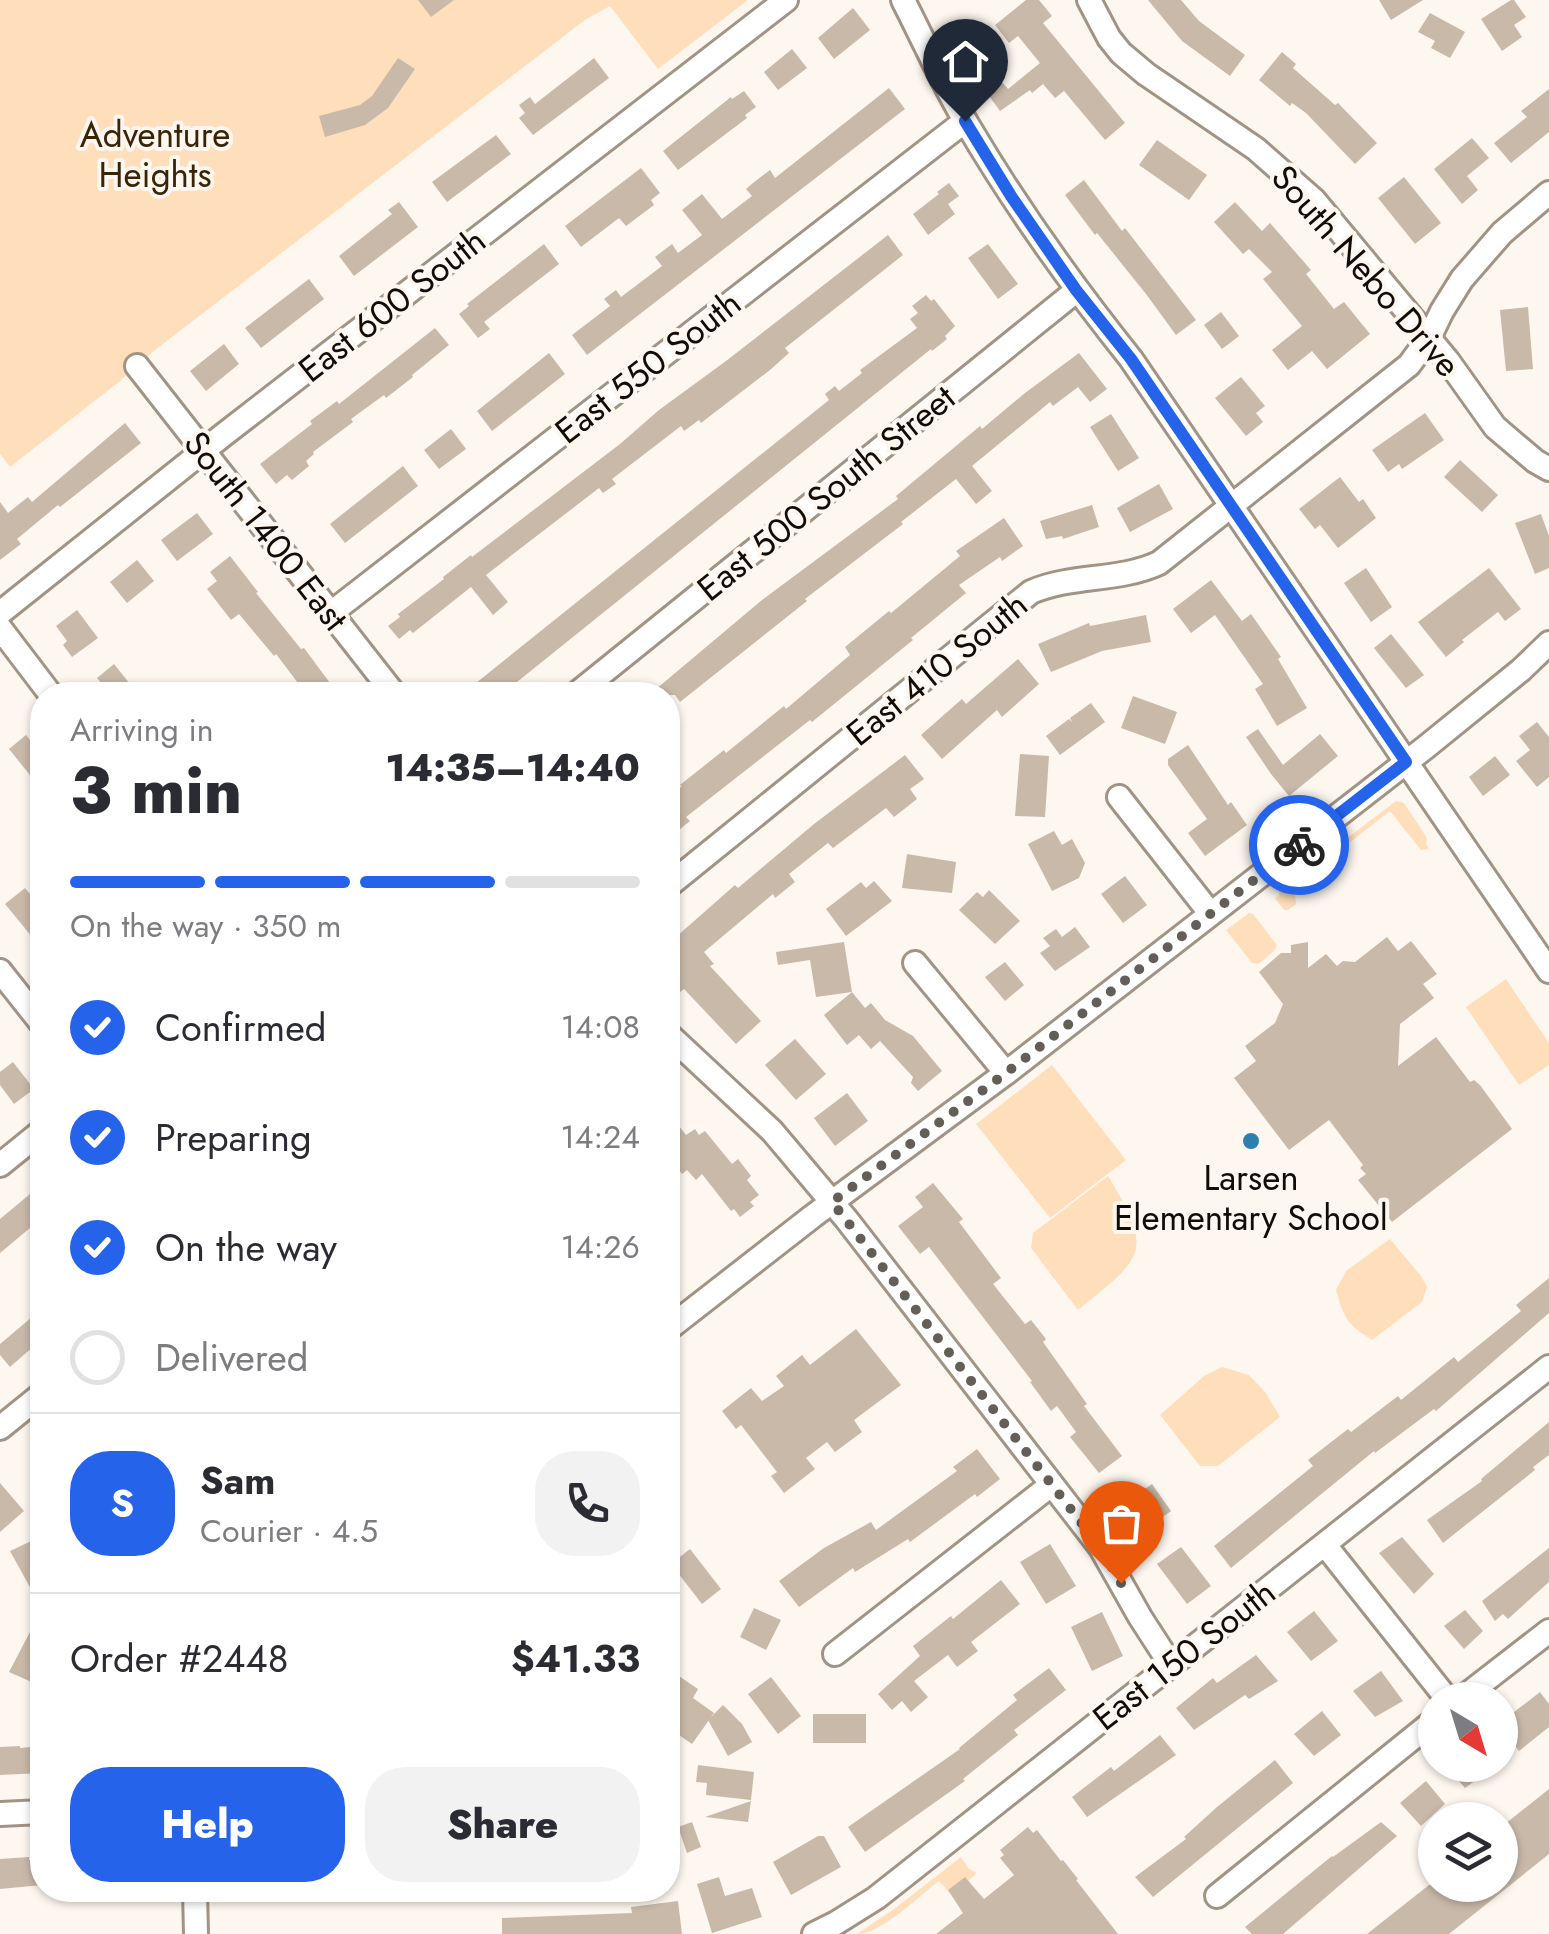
<!DOCTYPE html>
<html lang="en">
<head>
<meta charset="utf-8">
<style>
	body { margin:0; font-family:Jost,sans-serif; background:#f2f2f3; color:#2b2b33; height:100vh; display:flex; flex-direction:column; font-size:38px; white-space:nowrap }
	* { box-sizing:border-box; margin:0 }
	p { font-size:32px; color:#7c7c81 }
	.icon { flex:none; width:55px; height:55px; fill:none; stroke:currentColor; stroke-width:2; stroke-linecap:round; stroke-linejoin:round }
	.map { position:relative; flex:1; overflow:hidden }
	.panel { position:absolute; left:30px; top:682px; width:650px; height:1220px; display:flex; flex-direction:column; background:#fff; border-radius:40px; box-shadow:0 2px 8px #0004 }
	.panel>* { flex:none }
	.needle { width:65px; rotate:142deg }
	.buttons { position:absolute; left:1418px; top:1682px; display:grid; gap:20px }
	.buttons a { display:grid; place-items:center; width:100px; height:100px; border-radius:50%; background:#fff; box-shadow:0 2px 8px #0004; font-size:50px }
	.pin { position:absolute; display:grid; place-items:center; width:85px; height:85px; color:#fff; margin:-102px -42px; border-radius:50% 50% 50% 0; rotate:-45deg; box-shadow:0 0 10px #0007 }
	.pin .icon { rotate:45deg }
	.courier { position:absolute; display:grid; place-items:center; width:100px; height:100px; margin:-50px; border:8px solid #2563eb; border-radius:50%; background:#fff; color:#222; box-shadow:0 2px 12px #0007 }
	.head em { font-style:normal; font-weight:800 }
	.head div { display:flex; flex-direction:column-reverse }
	.head { display:flex; align-items:center; justify-content:space-between; height:170px; padding:0 40px }
	h1 { font-size:65px; font-weight:800; line-height:75px }
	.bar { display:grid; grid-template-columns:repeat(4,1fr); gap:15px 10px; align-content:center; height:120px; padding:0 40px }
	.bar i { height:12px; border-radius:8px; background:#e1e1e2 }
	.bar .active { background:#2563eb }
	.bar p { grid-column:span 4 }
	.line { display:flex; align-items:center; gap:25px; padding:0 40px; border-top:2px solid #e1e1e2 }
	.line div { flex:1 }
	.round { display:grid; place-items:center; flex:none; width:105px; height:105px; border-radius:40px; background:#f2f2f3 }
	ol { padding:0 40px; list-style:none }
	li { display:flex; align-items:center; gap:30px; height:110px }
	li p { margin-inline-start:auto }
	li .icon { padding:10px; border-radius:50%; background:#2563eb; color:#fff; stroke-width:4 }
	li:last-child { color:#7c7c81 }
	li i { width:55px; height:55px; border:5px solid #e1e1e2; border-radius:50% }
	.primary-button { display:flex; gap:20px; margin-top:auto; padding:20px 40px }
	.primary-button a { flex:1; height:115px; border-radius:40px; background:#2563eb; color:#fff; font-size:40px; font-weight:800; line-height:115px; text-align:center }
	.primary-button a+a { background:#f2f2f3; color:#2b2b33 }
	.map>svg:first-child { display:block }
	.green { fill:#ffdfbb }
	.building { fill:#c9b9a9 }
	.lines { fill:none; stroke-linecap:round; stroke-linejoin:round }
	.minor-casing { stroke:#a29484; stroke-width:28 }
	.minor { stroke:#fff; stroke-width:22 }
	.done { stroke:#645e59; stroke-width:10; stroke-dasharray:0 18 }
	.route { stroke:#2563eb; stroke-width:12 }
	.poi-dot { fill:#2c80b0; stroke:#fef7f0; stroke-width:4 }
	.labels { text-anchor:middle; dominant-baseline:central; stroke-width:8; stroke-linejoin:round; paint-order:stroke }
	.park-label { font-size:35px; fill:#3a2407; stroke:#fef7f0 }
	.street-label { font-size:35px; fill:#110c07; stroke:#fef7f0 }
	.poi-label { font-size:35px; fill:#110c07; stroke:#fef7f0 }
</style>
</head>
<body>
<div class="map">
<svg width="1549" height="1934" viewBox="0 0 1549 1934">
	<rect width="100%" height="100%" fill="#fef7f0"/>
	<g class="green">
		<path d="M0 0H748L658 69 610 6 585 20 155 350 120 381 10 467 0 454Z"/>
		<path d="M1396 801 1404 803 1427 838 1426 844 1429 849 1421 850 1390 811 1294 886 1296 904 1288 910H1284L1275 898 1279 896V890Z"/>
		<path d="M1249 913 1253 914 1277 945 1274 951 1258 964 1252 963 1226 930Z"/>
		<path d="M1506 979 1549 1043V1065L1519 1085 1466 1007Z"/>
		<path d="M1052 1065 1126 1160 1050 1218 976 1124Z"/>
		<path d="M1108 1176C1155 1253 1143 1257 1078 1310L1031 1248 1033 1233Z"/>
		<path d="M1390 1239 1421 1276 1427 1287 1422 1302 1372 1340C1347 1324 1344 1319 1336 1290L1346 1271Z"/>
		<path d="M1222 1367 1249 1375 1266 1393 1280 1417 1218 1466H1200L1160 1415 1204 1376Z"/>
		<path d="M961 1857 969 1869 976 1872 975 1875 952 1895 939 1881C919 1896 881 1934 857 1934L894 1909Z"/>
	</g>
	<g class="building">
		<path d="M418 0H454L431 17Z"/>
		<path d="M1026 0H1039L1052 16 1043 23 1125 123 1105 140 1064 91 1055 98 1043 84 1032 93 1030 90 1000 111 987 93 1002 82 1008 89 1040 63 1018 36 1009 43 995 25Z"/>
		<path d="M1148 0H1181L1199 21 1245 55 1230 76 1182 41Z"/>
		<path d="M1379 0H1423L1391 20Z"/>
		<path d="M1511 0H1514L1526 17 1514 25 1522 37 1502 51 1481 19Z"/>
		<path d="M853 8 870 30 834 59 818 38Z"/>
		<path d="M1430 13 1465 32 1450 58 1431 48 1435 41 1418 32Z"/>
		<path d="M792 49 807 68 778 90 764 72Z"/>
		<path d="M1282 52 1296 64 1293 68 1335 105 1338 103 1377 143 1355 164 1306 113 1292 103 1290 106 1259 80Z"/>
		<path d="M398 58 415 69 388 108 365 125 325 137 319 116 360 105 372 96Z"/>
		<path d="M594 58 609 78 533 135 519 118 525 113 519 105 530 97 535 104Z"/>
		<path d="M889 88 905 109 587 355 572 335 610 306 604 299 616 290 621 297 662 266 655 257 672 244 678 253 702 235 682 210 702 194 722 219 752 196 746 189 753 183 770 170 775 178Z"/>
		<path d="M1549 89V132L1511 163 1494 143 1527 117 1521 111Z"/>
		<path d="M744 91 756 107 745 115 747 118 678 170 663 151 731 97 732 99Z"/>
		<path d="M496 135 511 154 447 202 432 182Z"/>
		<path d="M1472 138 1489 158 1467 176 1478 190 1462 204 1434 169Z"/>
		<path d="M1157 140 1207 175 1189 200 1139 165Z"/>
		<path d="M641 168 660 193 651 200 654 205 626 226 619 218 581 247 565 226Z"/>
		<path d="M1404 177 1441 223 1415 244 1378 198Z"/>
		<path d="M1084 180 1122 231 1125 228 1196 320 1176 335 1146 294 1097 233 1095 235 1065 195Z"/>
		<path d="M949 183 959 196 948 204 955 214 928 235 913 214 939 194 937 192Z"/>
		<path d="M399 202 418 227 354 276 339 256 392 214 388 210Z"/>
		<path d="M1235 202 1262 231 1270 223 1311 270 1306 274 1334 309 1344 302 1370 334 1327 369 1312 351 1288 370 1272 350 1302 326 1263 279 1272 272 1249 249 1243 254 1214 222Z"/>
		<path d="M888 235 903 255 785 348 789 353 770 370 701 423 699 420 684 431 681 426 612 479 616 484 603 493 599 488 486 575 508 602 493 615 471 587 413 633 410 630 399 639 388 626 400 617 398 614 444 579 443 577 471 555 472 557 620 444 659 410 726 361Z"/>
		<path d="M544 244 559 264 484 322 490 329 478 338 459 314 469 306 467 304Z"/>
		<path d="M988 244 1018 284 998 299 968 258Z"/>
		<path d="M309 279 324 299 261 348 245 328Z"/>
		<path d="M926 295 931 301 934 299 955 326 945 336 947 339 932 351 931 349 501 695H461L829 400 825 394 835 386 839 391 862 373 860 370 917 328 910 319 918 313 912 306Z"/>
		<path d="M1528 307 1533 369 1506 371 1500 310Z"/>
		<path d="M1221 312 1239 336 1222 349 1204 325Z"/>
		<path d="M435 328 449 345 412 375 413 377 386 398 384 395 351 419 353 422 313 452 314 454 306 461 309 466 292 480 287 475 276 484 260 464 312 424 310 421 337 401 339 404Z"/>
		<path d="M224 344 239 364 206 391 190 371Z"/>
		<path d="M549 353 565 374 492 431 477 411Z"/>
		<path d="M1079 353 1107 389 1090 402 1078 387 1053 406 1050 402 972 466 992 491 976 504 956 479 901 522 903 524 805 599 807 601 680 702 675 695H649L762 600 898 499 896 496 980 426 982 429 1025 393Z"/>
		<path d="M1241 377 1265 406 1256 413 1263 422 1246 436 1215 398Z"/>
		<path d="M1425 413 1444 440 1402 469 1399 464 1388 472 1372 450Z"/>
		<path d="M1111 414 1139 458 1118 471 1090 427Z"/>
		<path d="M125 423 141 443 60 507 58 505 17 539 21 544 0 560V502L8 513 28 497 32 502Z"/>
		<path d="M451 429 466 449 439 469 424 450Z"/>
		<path d="M1460 460 1498 495 1482 512 1444 477Z"/>
		<path d="M403 466 418 486 345 543 330 524Z"/>
		<path d="M1340 477 1359 502 1363 499 1376 518 1338 548 1320 525 1315 529 1299 509Z"/>
		<path d="M1159 484 1173 509 1130 532 1117 508Z"/>
		<path d="M1092 505 1099 527 1063 539 1062 536 1046 539 1040 521Z"/>
		<path d="M197 513 213 534 177 561 161 540Z"/>
		<path d="M1541 514 1549 536V568L1535 574 1515 523Z"/>
		<path d="M1004 518 1023 546 1002 561 1000 557 959 585 966 593 911 638 913 640 812 722 810 720 686 817 690 821 668 839V798L682 786 680 785 724 750 726 753 784 706 786 709 850 655 845 647 889 611 891 613 960 556 956 551Z"/>
		<path d="M230 556 258 592 256 593 301 649 304 648 333 687 322 695H307L276 654 274 656 239 614 231 620 207 589 217 581 210 572Z"/>
		<path d="M137 560 154 581 127 603 110 582Z"/>
		<path d="M1366 568 1392 607 1371 622 1344 583Z"/>
		<path d="M1489 568 1521 609 1505 621 1498 612 1462 640 1464 642 1446 657 1418 622Z"/>
		<path d="M1211 580 1242 621 1251 614 1281 657 1278 659 1307 708 1277 726 1255 689 1263 684 1215 615 1191 633 1173 609Z"/>
		<path d="M77 610 98 638 72 657 63 645 67 641 56 626Z"/>
		<path d="M1146 615 1151 642 1102 651 1051 672 1038 644 1089 623 1090 626Z"/>
		<path d="M1391 634 1424 675 1406 688 1374 648Z"/>
		<path d="M1018 659 1039 684 1002 717 997 710 942 759 921 735 962 699 966 704Z"/>
		<path d="M114 664 139 695H111L97 678Z"/>
		<path d="M1133 696 1177 712 1165 744 1121 728Z"/>
		<path d="M1091 703 1105 722 1060 755 1046 736 1069 719 1072 722 1070 718Z"/>
		<path d="M1537 722 1549 737V777L1537 787 1516 761 1530 750 1519 736Z"/>
		<path d="M1258 729 1283 765 1320 734 1338 756 1289 796 1271 774 1246 737Z"/>
		<path d="M26 735 42 755V790L9 749Z"/>
		<path d="M1188 745 1228 805 1231 802 1247 825 1205 856 1188 833 1207 819 1168 765V759Z"/>
		<path d="M1020 754 1049 756 1045 817 1015 816Z"/>
		<path d="M905 755 924 779 910 789 917 799 894 817 886 808 833 848 828 843 789 874 795 882 775 898 773 894 704 952 714 964 710 966 761 1021 736 1044 684 989 680 992 668 978V944L735 885 738 888 814 824Z"/>
		<path d="M1495 756 1510 775 1483 796 1469 777Z"/>
		<path d="M1054 831 1062 845 1072 839 1085 863 1079 878 1052 891 1028 844Z"/>
		<path d="M907 854 956 862 952 893 902 888Z"/>
		<path d="M1125 876 1147 905 1123 923 1101 894Z"/>
		<path d="M874 881 892 901 846 936 826 909 861 882 866 888Z"/>
		<path d="M25 888 42 909V949L5 904Z"/>
		<path d="M989 890 1020 921 995 944 959 910 977 892 983 897Z"/>
		<path d="M1075 927 1090 947 1055 971 1040 953 1050 946 1043 938 1056 929 1062 937Z"/>
		<path d="M1387 937 1398 951 1411 941 1437 974 1423 984 1434 998 1400 1024 1398 1066 1436 1037 1470 1082 1474 1080 1480 1085 1512 1129 1392 1222 1358 1180 1366 1174 1360 1168 1363 1165 1329 1120 1289 1150 1234 1078 1256 1061 1245 1046 1275 1023 1283 1004 1259 972 1281 953H1291V945L1308 942V968L1326 954 1337 966 1343 961 1355 962Z"/>
		<path d="M844 942 852 992 816 997 810 960 778 965 776 952Z"/>
		<path d="M1005 962 1024 985 1005 1001 985 977Z"/>
		<path d="M852 992 865 1008 871 1003 885 1020 913 1036 942 1071 918 1091 911 1083 913 1077 880 1041 871 1049 859 1035 847 1045 824 1015Z"/>
		<path d="M795 1039 826 1074 796 1100 765 1065Z"/>
		<path d="M13 1062 34 1089 14 1104 0 1085V1072Z"/>
		<path d="M847 1093 868 1121 835 1146 814 1118Z"/>
		<path d="M679 1126 686 1135 695 1129 699 1135 705 1131 732 1164 738 1159 751 1176 747 1180 759 1195 750 1202 754 1206 740 1217 734 1209 731 1211 702 1174 696 1180 687 1170 682 1174 668 1156V1135Z"/>
		<path d="M933 1183 963 1219 959 1222 1001 1278 993 1284 1025 1324 1031 1320 1046 1339 1043 1342 1087 1404 1084 1406 1122 1456 1099 1473 1070 1437 1076 1432 1057 1406 1051 1411 1030 1382 1032 1381 929 1247 920 1254 898 1226 923 1207 915 1197Z"/>
		<path d="M42 1184V1218L0 1253V1219Z"/>
		<path d="M1549 1278V1313L1436 1411 1434 1409 1375 1453 1374 1451 1231 1568 1214 1546 1313 1466 1308 1460 1348 1429 1351 1432 1398 1396 1401 1400 1454 1357 1458 1362 1521 1311 1516 1305Z"/>
		<path d="M32 1317 42 1329V1339L10 1367 0 1355V1344Z"/>
		<path d="M856 1329 901 1385 854 1420 862 1432 835 1452 827 1442 806 1458 815 1469 784 1493 771 1476 777 1472 741 1425 736 1429 722 1411 751 1388 762 1401 784 1386 776 1376 802 1355 810 1365Z"/>
		<path d="M1549 1422V1455L1533 1467 1535 1470 1443 1543 1427 1520 1482 1481 1481 1479Z"/>
		<path d="M977 1449 1000 1479 977 1497 975 1494 910 1542 908 1539 855 1572 853 1568 799 1607 779 1581 824 1548 871 1522 876 1530 957 1471 953 1467Z"/>
		<path d="M0 1483 24 1511 0 1532Z"/>
		<path d="M1152 1484 1171 1511 1148 1528 1128 1501Z"/>
		<path d="M42 1536V1674L36 1684 9 1672 42 1609 10 1551Z"/>
		<path d="M1402 1537 1434 1574 1414 1594 1379 1553Z"/>
		<path d="M1050 1544 1076 1586 1046 1604 1020 1562Z"/>
		<path d="M1181 1547 1211 1586 1187 1604 1157 1564Z"/>
		<path d="M1549 1548V1582L1508 1619 1503 1614 1495 1621 1482 1601Z"/>
		<path d="M690 1549 721 1589 702 1604 671 1564Z"/>
		<path d="M1001 1580 1020 1604 971 1642 978 1651 957 1667 948 1655 914 1681 928 1697 911 1712 902 1701 892 1710 878 1694 920 1656 913 1646 951 1616 953 1619Z"/>
		<path d="M754 1608 781 1620 766 1650 740 1637Z"/>
		<path d="M1465 1610 1483 1631 1464 1649 1444 1626Z"/>
		<path d="M1314 1611 1338 1641 1311 1661 1287 1632Z"/>
		<path d="M1102 1612 1123 1656 1092 1671 1071 1627Z"/>
		<path d="M1256 1655 1278 1681 1249 1699 1245 1695 1194 1730 1176 1708 1213 1678 1217 1683Z"/>
		<path d="M1049 1668 1066 1690 1014 1730 1018 1735 963 1779 965 1781 865 1852 848 1827 960 1749 959 1748 1017 1700 1013 1695Z"/>
		<path d="M1381 1671 1403 1701 1375 1717 1353 1691Z"/>
		<path d="M673 1672 698 1689 693 1698 714 1713 692 1744 670 1729 675 1721 668 1716V1680Z"/>
		<path d="M771 1677 801 1716 778 1734 748 1694Z"/>
		<path d="M1540 1692 1549 1704V1727L1519 1751 1500 1726V1723Z"/>
		<path d="M723 1705 742 1724 752 1742 728 1756 708 1720Z"/>
		<path d="M1322 1711 1341 1735 1314 1756 1294 1734Z"/>
		<rect x="813" y="1714" width="53" height="29"/>
		<path d="M1160 1735 1176 1755 1087 1817 1072 1797 1111 1767 1114 1771Z"/>
		<path d="M20 1746V1748L42 1746V1773L0 1775V1747Z"/>
		<path d="M1275 1760 1293 1783 1153 1897 1135 1877 1186 1839 1184 1837 1217 1807Z"/>
		<path d="M698 1765 754 1772 751 1800 706 1795 707 1783 696 1782Z"/>
		<path d="M1445 1765H1497L1465 1788Z"/>
		<path d="M1426 1781 1445 1804 1421 1826 1400 1803Z"/>
		<path d="M1549 1789V1854L1449 1934H1367L1429 1885H1448L1452 1889 1456 1885H1500V1828Z"/>
		<path d="M751 1801 748 1822 705 1817Z"/>
		<path d="M692 1822 701 1847 687 1853 678 1827Z"/>
		<path d="M1381 1822 1397 1836 1283 1934H1252L1245 1927 1332 1856 1333 1857Z"/>
		<path d="M1028 1827 1033 1833 1037 1830 1061 1861 1063 1860 1078 1879 1076 1880 1118 1934H936L963 1913 948 1890 965 1877 984 1899 1014 1875 1000 1858 1004 1855 1000 1850Z"/>
		<path d="M818 1836H824L841 1867 791 1895 773 1862Z"/>
		<path d="M29 1857V1860L42 1858V1885L0 1889V1859Z"/>
		<path d="M719 1877 725 1896 752 1888 762 1917 712 1933 697 1884Z"/>
		<path d="M678 1901 682 1934H502V1918L632 1913 631 1907Z"/>
	</g>
	<g class="lines">
		<defs>
			<g id="minor">
				<path d="M903 0C924 41 943 84 967 124 1016 207 1071 284 1131 359L1549 971"/>
				<path d="M1089 0 1109 38 1121 53 1146 74 1256 149 1314 200 1448 361 1495 427 1535 461 1549 469"/>
				<path d="M137 366 395 695"/>
				<path d="M0 613 222 436 786 0"/>
				<path d="M331 613 965 121"/>
				<path d="M0 628 51 695"/>
				<path d="M575 695 1076 291"/>
				<path d="M1119 797 1210 913"/>
				<path d="M668 886 1031 592C1072 574 1118 582 1159 563L1409 365 1429 338 1442 311 1462 279 1502 233 1549 193"/>
				<path d="M915 963 1006 1073"/>
				<path d="M0 971 42 1024"/>
				<path d="M668 1034 772 1131 847 1220 1101 1548 1140 1617 1171 1665"/>
				<path d="M0 1165 42 1131"/>
				<path d="M668 1329 813 1216 1006 1073 1426 747 1521 670 1549 643"/>
				<path d="M0 1428 42 1394"/>
				<path d="M1325 1545 1448 1700"/>
				<path d="M835 1654 1051 1485"/>
				<path d="M1460 1700 1549 1631"/>
				<path d="M0 1814 42 1812"/>
				<path d="M195 1890 196 1934"/>
				<path d="M1217 1896 1435 1720"/>
				<path d="M814 1934 836 1923 876 1898 1549 1367"/>
			</g>
		</defs>
		<use href="#minor" class="minor-casing"/>
		<use href="#minor" class="minor"/>
	</g>
	<g class="lines">
		<path class="done" d="M1121 1583 1101 1548 832 1202 1006 1073 1299 845"/>
		<path class="route" d="M965 121 1011 196 1076 290 1131 359 1406 762 1299 845"/>
	</g>
	<circle class="poi-dot" cx="1251" cy="1141" r="10"/>
	<g class="labels">
		<g class="park-label">
			<text x="155" y="135">Adventure<tspan x="155" dy="40">Heights</tspan></text>
		</g>
		<g class="street-label">
			<text transform="translate(1366 271) rotate(49)">South Nebo Drive</text>
			<text transform="translate(392 305) rotate(-38)">East 600 South</text>
			<text transform="translate(648 367) rotate(-38)">East 550 South</text>
			<text transform="translate(826 493) rotate(-39)">East 500 South Street</text>
			<text transform="translate(266 531) rotate(52)">South 1400 East</text>
			<text transform="translate(937 669) rotate(-39)">East 410 South</text>
			<text transform="translate(1184 1655) rotate(-38)">East 150 South</text>
		</g>
		<g class="poi-label">
			<text x="1251" y="1178">Larsen<tspan x="1251" dy="40">Elementary School</tspan></text>
		</g>
	</g>
</svg>
<div class="buttons">
<a><svg class="needle" viewBox="-14 -14 28 28"><path d="M0-13l5 13h-10z" fill="#e53935"/><path d="M0 13l5-13h-10z" fill="#7c7c81"/></svg></a>
<a><svg class="icon" aria-label="layers" viewBox="0 0 24 24"><path d="M12 4l9 5-9 5-9-5zM3 14l9 5 9-5"/></svg></a>
</div>
<div class="pin" style="left:1121px;top:1583px;background:#ea580c"><svg class="icon" aria-label="bag" viewBox="0 0 24 24"><path d="M5 8h14l-1 12H6zM9 8a3 3 0 0 1 6 0"/></svg></div>
<div class="pin" style="left:965px;top:121px;background:#1f2937"><svg class="icon" aria-label="home" viewBox="0 0 24 24"><path d="M3 11l9-7 9 7M6 9v11h12V9"/></svg></div>
<div class="courier" style="left:1299px;top:845px"><svg class="icon" aria-label="bike" viewBox="0 0 24 24"><circle cx="6" cy="16" r="4"/><circle cx="18" cy="16" r="4"/><path d="M6 16l4-8h5l3 8M10 8l3 8H6M13 5h3"/></svg></div>
<section class="panel">
<div class="head"><div><h1>3 min</h1><p>Arriving in</p></div><em>14:35–14:40</em></div>
<div class="bar"><i class="active"></i><i class="active"></i><i class="active"></i><i></i><p>On the way · 350 m</p></div>
<ol>
<li><svg class="icon" aria-label="check" viewBox="0 0 24 24"><path d="M5 12l5 5 9-10"/></svg>Confirmed<p>14:08</p></li>
<li><svg class="icon" aria-label="check" viewBox="0 0 24 24"><path d="M5 12l5 5 9-10"/></svg>Preparing<p>14:24</p></li>
<li><svg class="icon" aria-label="check" viewBox="0 0 24 24"><path d="M5 12l5 5 9-10"/></svg>On the way<p>14:26</p></li>
<li><i></i>Delivered</li>
</ol>
<div class="line" style="height:180px"><b class="round" style="background:#2563eb;color:#fff">S</b><div><b>Sam</b><p>Courier · 4.5</p></div><a class="round"><svg class="icon" aria-label="phone" viewBox="0 0 24 24"><path d="M5 4h4l2 5-3 2q2 4 5 5l2-3 5 2v4C11 20 4 13 5 4z"/></svg></a></div>
<div class="line" style="height:130px"><div>Order #2448</div><b>$41.33</b></div>
<div class="primary-button"><a>Help</a><a>Share</a></div>
</section>
</div>
</body>
</html>
